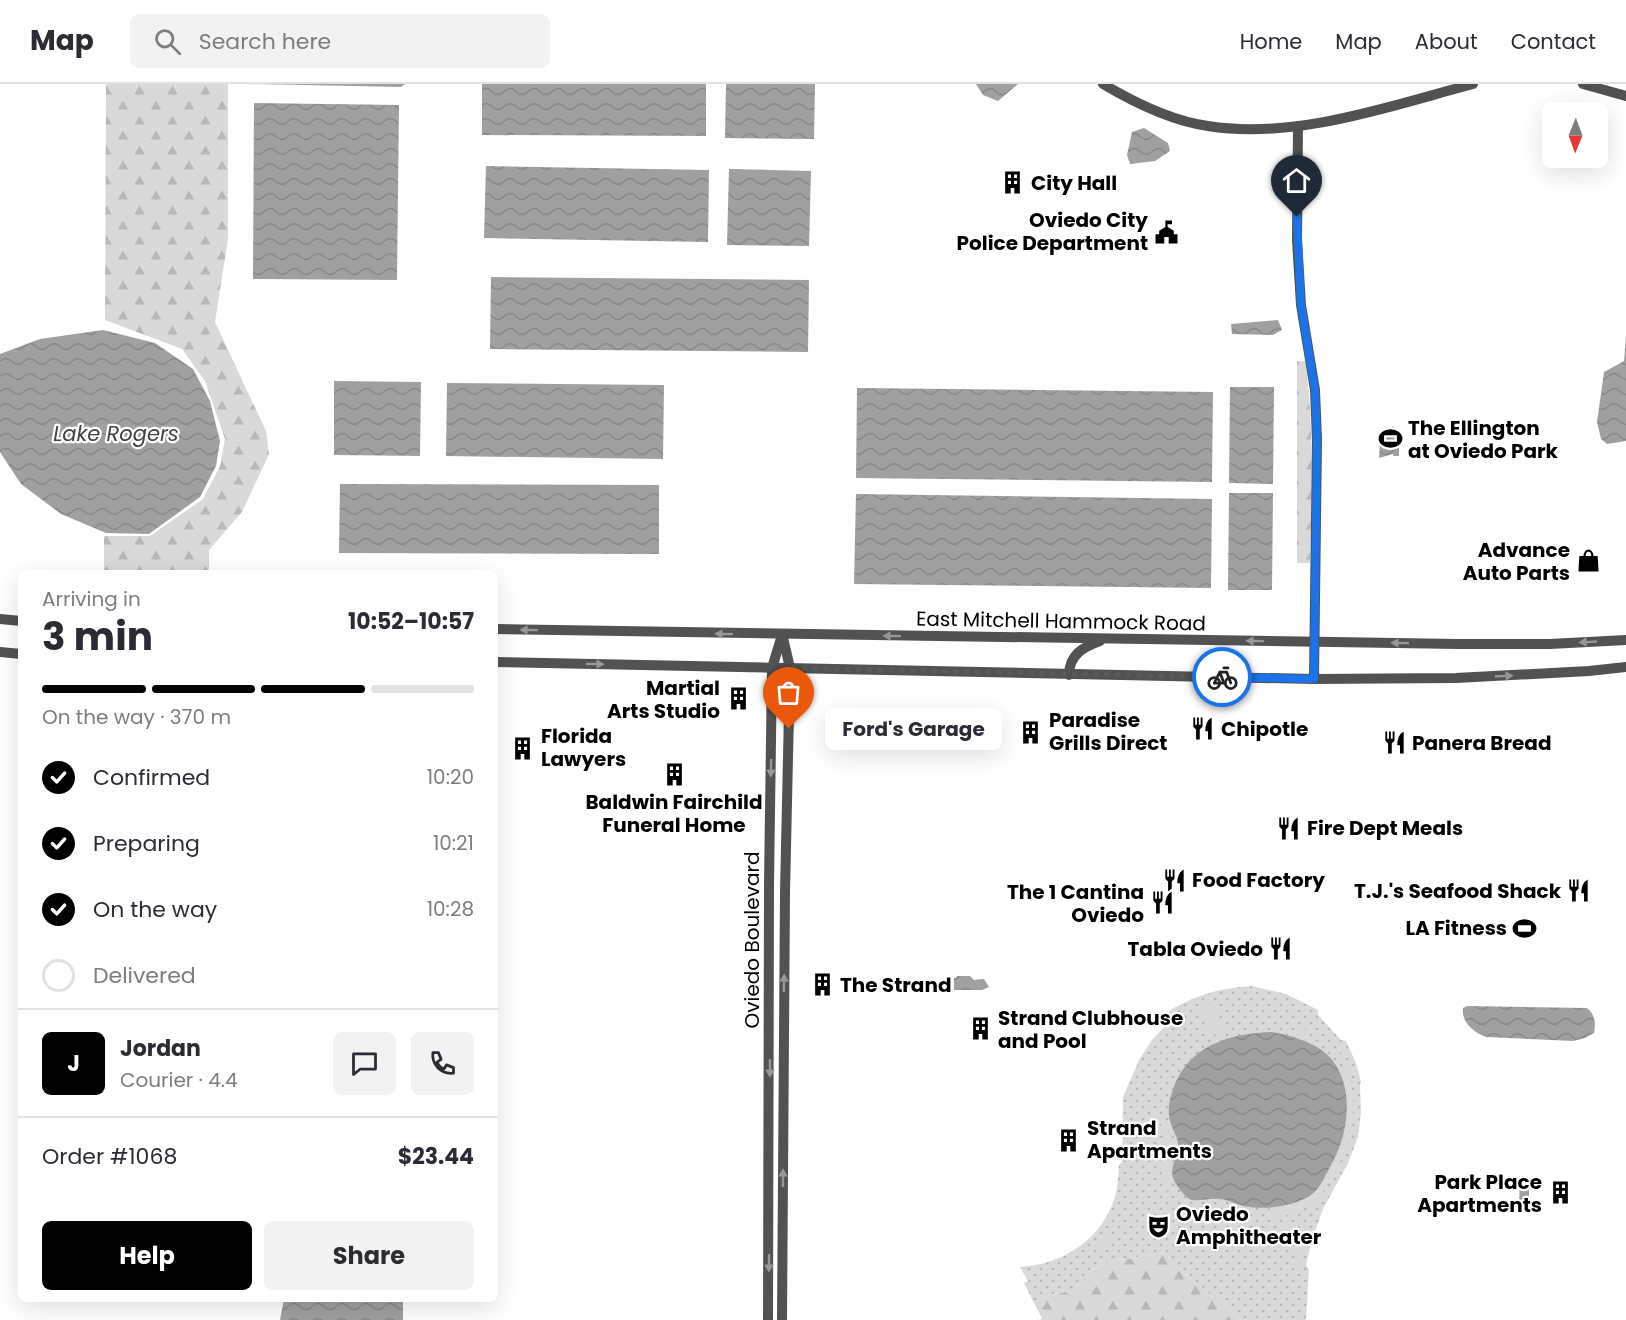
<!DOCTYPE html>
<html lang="en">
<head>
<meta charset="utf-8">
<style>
	body { margin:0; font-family:Poppins,sans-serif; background:#f2f2f3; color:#2b2b33; height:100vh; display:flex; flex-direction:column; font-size:22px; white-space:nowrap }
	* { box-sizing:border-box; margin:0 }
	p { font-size:20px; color:#7c7c81 }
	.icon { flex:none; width:33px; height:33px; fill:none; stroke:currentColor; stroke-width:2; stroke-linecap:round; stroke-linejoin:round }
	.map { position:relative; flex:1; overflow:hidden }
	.drawer { position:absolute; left:18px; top:486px; width:480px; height:732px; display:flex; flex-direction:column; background:#fff; border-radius:9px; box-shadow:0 6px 24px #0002 }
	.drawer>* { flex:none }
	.needle { width:39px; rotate:181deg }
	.fabs { position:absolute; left:1542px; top:18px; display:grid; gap:12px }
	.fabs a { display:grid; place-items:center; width:66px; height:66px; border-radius:9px; background:#fff; box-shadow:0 6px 24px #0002; font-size:30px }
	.pin { position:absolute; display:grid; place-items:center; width:51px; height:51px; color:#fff; margin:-62px -26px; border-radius:50% 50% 50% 0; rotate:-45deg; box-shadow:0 0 6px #0007 }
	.pin .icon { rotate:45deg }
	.courier { position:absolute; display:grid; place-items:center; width:60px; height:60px; margin:-30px; border:4px solid #1a73e8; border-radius:50%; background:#fff; color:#222; box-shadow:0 2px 8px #0007 }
	.bubble { position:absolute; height:42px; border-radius:9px; background:#fff; box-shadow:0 6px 24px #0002; font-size:20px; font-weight:700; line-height:42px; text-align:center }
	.summary em { font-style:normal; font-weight:700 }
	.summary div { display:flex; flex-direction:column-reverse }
	.summary { display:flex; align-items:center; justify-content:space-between; height:102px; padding:0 24px }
	h1 { font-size:39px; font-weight:700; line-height:45px }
	.bar { display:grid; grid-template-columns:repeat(4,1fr); gap:9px 6px; align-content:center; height:72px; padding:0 24px }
	.bar i { height:8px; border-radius:4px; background:#e1e1e2 }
	.bar .active { background:#000 }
	.bar p { grid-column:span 4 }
	.line { display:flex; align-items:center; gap:15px; padding:0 24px; border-top:2px solid #e1e1e2 }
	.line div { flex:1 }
	.round { display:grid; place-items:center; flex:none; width:63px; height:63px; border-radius:9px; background:#f2f2f3 }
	ol { padding:0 24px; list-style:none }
	li { display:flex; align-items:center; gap:18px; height:66px }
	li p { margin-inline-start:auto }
	li .icon { padding:6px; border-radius:50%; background:#000; color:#fff; stroke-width:4 }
	li:last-child { color:#7c7c81 }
	li i { width:33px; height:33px; border:3px solid #e1e1e2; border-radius:50% }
	.cta { display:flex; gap:12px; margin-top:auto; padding:12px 24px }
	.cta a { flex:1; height:69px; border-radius:9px; background:#000; color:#fff; font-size:24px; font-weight:700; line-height:69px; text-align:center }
	.cta a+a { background:#f2f2f3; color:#2b2b33 }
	header { display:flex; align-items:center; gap:36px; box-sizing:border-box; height:84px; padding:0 30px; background:#fff; border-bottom:2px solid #e1e1e2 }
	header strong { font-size:28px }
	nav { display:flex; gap:33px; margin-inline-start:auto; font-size:21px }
	.search { width:420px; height:54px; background:#f2f2f3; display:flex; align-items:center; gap:15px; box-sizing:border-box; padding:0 21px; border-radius:9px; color:#7c7c81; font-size:22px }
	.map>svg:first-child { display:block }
	.forest { fill:url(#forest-firs) }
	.park { fill:url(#park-dots) }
	.garden { fill:#d9d9d9 }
	.water { fill:url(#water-waves) }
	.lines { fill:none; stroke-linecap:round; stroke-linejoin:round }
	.tertiary { stroke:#525252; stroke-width:10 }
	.oneway { fill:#979797 }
	.done { stroke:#595959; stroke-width:6; stroke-dasharray:0 10.8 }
	.route { stroke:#1a73e8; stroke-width:8 }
	.labels { text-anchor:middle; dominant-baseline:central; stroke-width:4.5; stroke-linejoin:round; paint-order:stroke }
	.poi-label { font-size:20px; font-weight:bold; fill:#000; stroke:#fff; text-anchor:start }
	.street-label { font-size:20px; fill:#000; stroke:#fff }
	.water-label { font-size:21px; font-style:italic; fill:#414141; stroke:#fff }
</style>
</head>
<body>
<header>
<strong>Map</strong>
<div class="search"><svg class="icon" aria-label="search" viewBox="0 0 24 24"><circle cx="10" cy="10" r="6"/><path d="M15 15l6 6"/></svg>Search here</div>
<nav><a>Home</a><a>Map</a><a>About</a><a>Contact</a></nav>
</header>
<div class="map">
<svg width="1626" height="1236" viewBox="0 0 1626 1236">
	<defs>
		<pattern id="forest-firs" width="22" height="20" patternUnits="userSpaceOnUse" patternTransform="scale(1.5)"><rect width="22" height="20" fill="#d9d9d9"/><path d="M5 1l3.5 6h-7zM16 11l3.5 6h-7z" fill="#b8b8b8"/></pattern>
		<pattern id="park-dots" width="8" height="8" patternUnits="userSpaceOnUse" patternTransform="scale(1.5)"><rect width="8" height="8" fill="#d9d9d9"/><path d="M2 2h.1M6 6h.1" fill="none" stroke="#b8b8b8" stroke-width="1.8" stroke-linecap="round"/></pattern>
		<pattern id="water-waves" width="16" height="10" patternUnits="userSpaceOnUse" patternTransform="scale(1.5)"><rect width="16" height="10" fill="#a0a0a0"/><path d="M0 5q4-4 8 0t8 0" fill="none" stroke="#888"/></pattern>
	</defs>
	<rect width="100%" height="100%" fill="#fff"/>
	<g class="forest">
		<path d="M106 0H228V155L215 238 266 347 269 370 242 428 209 466V489H104V452H150L203 415 220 382 225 355 205 297 182 265 105 236Z"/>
		<path d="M1297 277H1305C1315 344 1311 411 1310 479H1297Z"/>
		<path d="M1166 1169 1172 1179 1241 1236H1040L1042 1234 1034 1219 1051 1210 1073 1208 1091 1186 1113 1176 1129 1175 1146 1171Z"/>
	</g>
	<path class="park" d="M1252 902 1286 910 1318 926V931L1341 956 1346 957 1356 979 1361 998 1360 1002 1361 1029 1358 1053 1348 1079 1323 1125 1312 1156 1306 1181 1309 1186 1306 1236H1241L1172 1179 1166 1169 1146 1171 1129 1175 1113 1176 1091 1186 1073 1208 1051 1210 1034 1219 1024 1199 1028 1197 1020 1183C1064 1181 1105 1153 1116 1109 1118 1100 1118 1090 1119 1081L1122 1078 1123 1013 1139 976 1152 956 1170 937 1169 927C1196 911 1220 904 1252 902Z"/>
	<g class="garden">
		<path d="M1215 918 1224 947 1211 952 1198 924Z"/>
		<path d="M1310 930 1331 949 1347 975 1344 973 1326 948 1311 934 1301 954C1318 962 1332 971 1340 988L1348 985C1358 1025 1355 1052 1335 1088 1318 1118 1311 1127 1275 1134L1269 1123C1280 1122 1312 1110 1319 1102 1356 1056 1362 975 1296 954Z"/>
		<path d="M1161 1040H1166C1176 1060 1163 1084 1171 1105L1165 1108 1160 1080 1164 1057Z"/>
		<path d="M1119 1131 1115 1141 1117 1143 1111 1147 1115 1156 1104 1166 1096 1165 1095 1162 1111 1141 1114 1140Z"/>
		<path d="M1285 1137 1296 1140 1305 1151 1298 1191H1294L1296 1150 1292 1146 1277 1144V1139Z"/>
	</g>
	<g class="water">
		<path d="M248 0H405L401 3Z"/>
		<path d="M482 0H706V52L482 51Z"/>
		<path d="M726 0H815L814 55 725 54Z"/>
		<path d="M976 0H1018L998 17 983 11Z"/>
		<path d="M254 19 399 21 397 196 253 195Z"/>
		<path d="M1144 44 1168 59 1170 67 1155 77 1130 80 1127 71 1132 48Z"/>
		<path d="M486 82 709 86 708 158 484 154Z"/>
		<path d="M729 85 811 87 809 162 727 161Z"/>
		<path d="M491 193 809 196 808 268 490 265Z"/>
		<path d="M1278 236 1282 246 1273 251 1232 250 1231 240Z"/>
		<path d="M103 246 155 259 193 285 210 317 220 357 216 382 200 413 149 450 106 449 61 430 21 400 0 368V270L40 255Z"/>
		<path d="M1626 251V357L1607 360 1601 355 1597 338 1604 288 1624 277Z"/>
		<path d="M334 297 421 298 420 372 334 371Z"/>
		<path d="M447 299 664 301 663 375 446 372Z"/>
		<path d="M1230 303H1274L1273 400 1229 399Z"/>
		<path d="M857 304 1213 308 1212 398 856 394Z"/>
		<path d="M1393 342 1398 348 1395 351V360L1399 361V372H1393V370L1379 374 1380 359H1385V350Z"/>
		<path d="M340 400 659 401V470L339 469Z"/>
		<path d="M1229 409H1273L1272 506H1228Z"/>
		<path d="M856 410 1212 415 1211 504 854 500Z"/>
		<path d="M957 892H970L974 896 984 895 989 903 982 906H954V894H956Z"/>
		<path d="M1467 922 1587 924C1595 930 1596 940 1594 949L1585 954 1573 957 1486 953C1474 949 1461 938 1463 924Z"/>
		<path d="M1272 948C1293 952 1319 959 1333 977 1355 1006 1348 1052 1331 1081 1326 1090 1320 1105 1311 1111 1297 1121 1267 1126 1250 1123 1239 1122 1230 1116 1219 1115 1210 1114 1201 1117 1192 1116 1187 1115 1185 1111 1182 1108 1163 1086 1177 1082 1178 1061 1178 1053 1173 1047 1171 1040 1166 1027 1170 1013 1175 1000 1192 960 1232 949 1272 948Z"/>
		<path d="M1520 1094H1529V1123H1519Z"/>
		<path d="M284 1215H403V1236H280Z"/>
	</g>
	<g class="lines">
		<g class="tertiary">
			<path d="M1103 0C1135 19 1171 37 1208 42 1295 56 1390 22 1473 0"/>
			<path d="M1583 0 1626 12"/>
			<path d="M1298 42 1297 156 1301 221 1315 306 1317 356 1314 595"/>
			<path d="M0 535 21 537"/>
			<path d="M495 545 1458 560H1550L1626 556"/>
			<path d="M0 568 21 570"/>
			<path d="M495 578 1314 595 1456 594 1589 587 1626 583"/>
			<path d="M1069 591C1069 571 1083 563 1100 557"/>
			<path d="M768 1236 769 799 772 584 782 551"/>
			<path d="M782 1236 785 808 790 584 783 554"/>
		</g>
	</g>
	<defs><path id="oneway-solid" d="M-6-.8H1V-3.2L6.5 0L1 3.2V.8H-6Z" transform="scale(1.5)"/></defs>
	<g class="oneway">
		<use href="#oneway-solid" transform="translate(529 546) rotate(-179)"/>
		<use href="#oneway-solid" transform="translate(724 550) rotate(-179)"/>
		<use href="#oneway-solid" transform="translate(892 552) rotate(-179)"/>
		<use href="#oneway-solid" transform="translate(1255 557) rotate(-179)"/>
		<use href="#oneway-solid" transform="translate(1588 558) rotate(177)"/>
		<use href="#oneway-solid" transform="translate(1400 559) rotate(-179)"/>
		<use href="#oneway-solid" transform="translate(595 580) rotate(1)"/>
		<use href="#oneway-solid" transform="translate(1504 592) rotate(-3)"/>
		<use href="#oneway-solid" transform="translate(771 684) rotate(91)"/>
		<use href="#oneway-solid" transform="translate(784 899) rotate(-89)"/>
		<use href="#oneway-solid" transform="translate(770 984) rotate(90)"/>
		<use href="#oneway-solid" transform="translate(783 1094) rotate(-90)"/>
		<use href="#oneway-solid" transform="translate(769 1179) rotate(91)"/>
	</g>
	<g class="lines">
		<path class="done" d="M789 645 790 584 1222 593"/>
		<path class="route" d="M1222 593 1314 595 1317 357 1315 306 1301 221 1297 133"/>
	</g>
	<defs>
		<symbol id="building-bare" viewBox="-9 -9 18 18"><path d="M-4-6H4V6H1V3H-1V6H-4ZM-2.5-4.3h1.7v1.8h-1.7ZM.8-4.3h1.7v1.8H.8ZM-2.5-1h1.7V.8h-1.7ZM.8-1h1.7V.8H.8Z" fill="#000" stroke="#fff" stroke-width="2.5" paint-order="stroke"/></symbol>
		<symbol id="civic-bare" viewBox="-9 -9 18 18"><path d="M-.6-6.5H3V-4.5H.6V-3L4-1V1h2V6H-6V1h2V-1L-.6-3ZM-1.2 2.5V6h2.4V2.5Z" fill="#000" stroke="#fff" stroke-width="2.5" paint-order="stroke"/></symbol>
		<symbol id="stadium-bare" viewBox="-9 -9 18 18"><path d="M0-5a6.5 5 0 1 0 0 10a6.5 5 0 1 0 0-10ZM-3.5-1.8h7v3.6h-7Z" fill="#000" stroke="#fff" stroke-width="2.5" paint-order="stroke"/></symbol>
		<symbol id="shop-bare" viewBox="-9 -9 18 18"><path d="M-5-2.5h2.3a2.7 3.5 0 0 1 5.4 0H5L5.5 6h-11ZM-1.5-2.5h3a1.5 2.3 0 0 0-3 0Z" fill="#000" stroke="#fff" stroke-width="2.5" paint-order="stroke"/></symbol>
		<symbol id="restaurant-bare" viewBox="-9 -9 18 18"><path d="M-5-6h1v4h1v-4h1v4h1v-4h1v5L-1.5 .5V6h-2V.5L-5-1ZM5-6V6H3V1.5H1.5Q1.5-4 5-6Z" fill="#000" stroke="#fff" stroke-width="2.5" paint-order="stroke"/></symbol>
		<symbol id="theatre-bare" viewBox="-9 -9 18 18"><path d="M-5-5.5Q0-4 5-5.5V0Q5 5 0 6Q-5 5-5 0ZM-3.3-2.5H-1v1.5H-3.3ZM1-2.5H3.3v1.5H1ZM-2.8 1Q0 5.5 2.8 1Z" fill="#000" stroke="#fff" stroke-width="2.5" paint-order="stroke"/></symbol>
	</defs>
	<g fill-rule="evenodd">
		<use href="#building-bare" x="996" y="82" width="33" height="33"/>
		<use href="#civic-bare" x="1150" y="132" width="33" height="33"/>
		<use href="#stadium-bare" x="1374" y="338" width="33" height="33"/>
		<use href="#shop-bare" x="1572" y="460" width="33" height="33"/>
		<use href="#building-bare" x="722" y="598" width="33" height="33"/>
		<use href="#restaurant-bare" x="1186" y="628" width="33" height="33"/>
		<use href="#building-bare" x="1014" y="632" width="33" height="33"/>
		<use href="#restaurant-bare" x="1378" y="642" width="33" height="33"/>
		<use href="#building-bare" x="506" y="648" width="33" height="33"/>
		<use href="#building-bare" x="658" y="674" width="33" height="33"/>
		<use href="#restaurant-bare" x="1272" y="728" width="33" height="33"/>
		<use href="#restaurant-bare" x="1158" y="780" width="33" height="33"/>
		<use href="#restaurant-bare" x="1562" y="790" width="33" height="33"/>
		<use href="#restaurant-bare" x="1146" y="802" width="33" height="33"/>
		<use href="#stadium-bare" x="1508" y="828" width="33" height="33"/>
		<use href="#restaurant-bare" x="1264" y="848" width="33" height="33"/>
		<use href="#building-bare" x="806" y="884" width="33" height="33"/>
		<use href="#building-bare" x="964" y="928" width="33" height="33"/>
		<use href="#building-bare" x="1052" y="1040" width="33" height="33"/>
		<use href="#building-bare" x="1544" y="1092" width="33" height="33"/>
		<use href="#theatre-bare" x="1142" y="1126" width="33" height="33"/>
	</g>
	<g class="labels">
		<g class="poi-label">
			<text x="1031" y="99">City Hall</text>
			<text x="1148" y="136" text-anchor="end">Oviedo City<tspan x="1148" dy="23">Police Department</tspan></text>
			<text x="1408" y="344">The Ellington<tspan x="1408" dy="23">at Oviedo Park</tspan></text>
			<text x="1570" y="466" text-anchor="end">Advance<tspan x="1570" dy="23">Auto Parts</tspan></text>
			<text x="720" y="604" text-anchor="end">Martial<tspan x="720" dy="23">Arts Studio</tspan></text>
			<text x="1049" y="636">Paradise<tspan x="1049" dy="23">Grills Direct</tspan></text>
			<text x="1221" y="645">Chipotle</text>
			<text x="541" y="652">Florida<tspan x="541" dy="23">Lawyers</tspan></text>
			<text x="1412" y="659">Panera Bread</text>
			<text x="674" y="718" text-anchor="middle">Baldwin Fairchild<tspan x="674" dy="23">Funeral Home</tspan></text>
			<text x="1307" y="744">Fire Dept Meals</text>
			<text x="1192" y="796">Food Factory</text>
			<text x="1561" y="807" text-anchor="end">T.J.'s Seafood Shack</text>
			<text x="1144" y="808" text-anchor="end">The 1 Cantina<tspan x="1144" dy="23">Oviedo</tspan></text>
			<text x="1507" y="844" text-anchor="end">LA Fitness</text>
			<text x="1263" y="865" text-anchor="end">Tabla Oviedo</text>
			<text x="840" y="901">The Strand</text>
			<text x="998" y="934">Strand Clubhouse<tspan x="998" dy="23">and Pool</tspan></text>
			<text x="1087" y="1044">Strand<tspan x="1087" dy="23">Apartments</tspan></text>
			<text x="1542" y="1098" text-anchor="end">Park Place<tspan x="1542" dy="23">Apartments</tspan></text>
			<text x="1176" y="1130">Oviedo<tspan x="1176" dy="23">Amphitheater</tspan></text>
		</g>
		<g class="street-label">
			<text transform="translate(1061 537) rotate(1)">East Mitchell Hammock Road</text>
			<text transform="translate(752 856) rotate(-90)">Oviedo Boulevard</text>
		</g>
		<g class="water-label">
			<text x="116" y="349">Lake Rogers</text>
		</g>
	</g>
</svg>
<div class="fabs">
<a><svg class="needle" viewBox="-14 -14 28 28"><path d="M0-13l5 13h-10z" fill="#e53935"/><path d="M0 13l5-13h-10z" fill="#7c7c81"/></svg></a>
</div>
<div class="pin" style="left:789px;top:645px;background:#ea580c"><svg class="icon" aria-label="bag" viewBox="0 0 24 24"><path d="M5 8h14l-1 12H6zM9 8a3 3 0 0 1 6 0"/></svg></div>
<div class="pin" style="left:1297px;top:133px;background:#1f2937"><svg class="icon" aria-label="home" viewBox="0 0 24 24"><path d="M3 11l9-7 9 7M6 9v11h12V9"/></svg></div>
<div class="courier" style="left:1222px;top:593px"><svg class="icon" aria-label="bike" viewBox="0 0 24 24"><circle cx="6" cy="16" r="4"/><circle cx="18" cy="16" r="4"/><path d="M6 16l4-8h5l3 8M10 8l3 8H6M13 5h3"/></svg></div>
<div class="bubble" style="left:825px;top:624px;width:177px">Ford's Garage</div>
<section class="drawer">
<div class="summary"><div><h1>3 min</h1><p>Arriving in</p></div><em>10:52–10:57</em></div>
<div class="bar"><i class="active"></i><i class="active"></i><i class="active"></i><i></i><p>On the way · 370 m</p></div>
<ol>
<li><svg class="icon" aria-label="check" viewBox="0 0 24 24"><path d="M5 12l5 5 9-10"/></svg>Confirmed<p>10:20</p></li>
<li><svg class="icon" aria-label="check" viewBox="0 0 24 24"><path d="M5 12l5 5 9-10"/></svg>Preparing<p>10:21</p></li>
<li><svg class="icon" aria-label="check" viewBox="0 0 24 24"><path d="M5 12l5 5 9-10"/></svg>On the way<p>10:28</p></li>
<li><i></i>Delivered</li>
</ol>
<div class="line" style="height:108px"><b class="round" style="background:#000;color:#fff">J</b><div><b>Jordan</b><p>Courier · 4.4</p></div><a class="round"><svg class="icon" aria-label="chat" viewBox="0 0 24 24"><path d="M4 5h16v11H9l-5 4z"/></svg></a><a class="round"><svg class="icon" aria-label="phone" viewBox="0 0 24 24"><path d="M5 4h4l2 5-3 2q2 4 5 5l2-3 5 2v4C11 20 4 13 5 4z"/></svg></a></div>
<div class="line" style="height:78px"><div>Order #1068</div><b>$23.44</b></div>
<div class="cta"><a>Help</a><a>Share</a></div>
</section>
</div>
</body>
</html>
